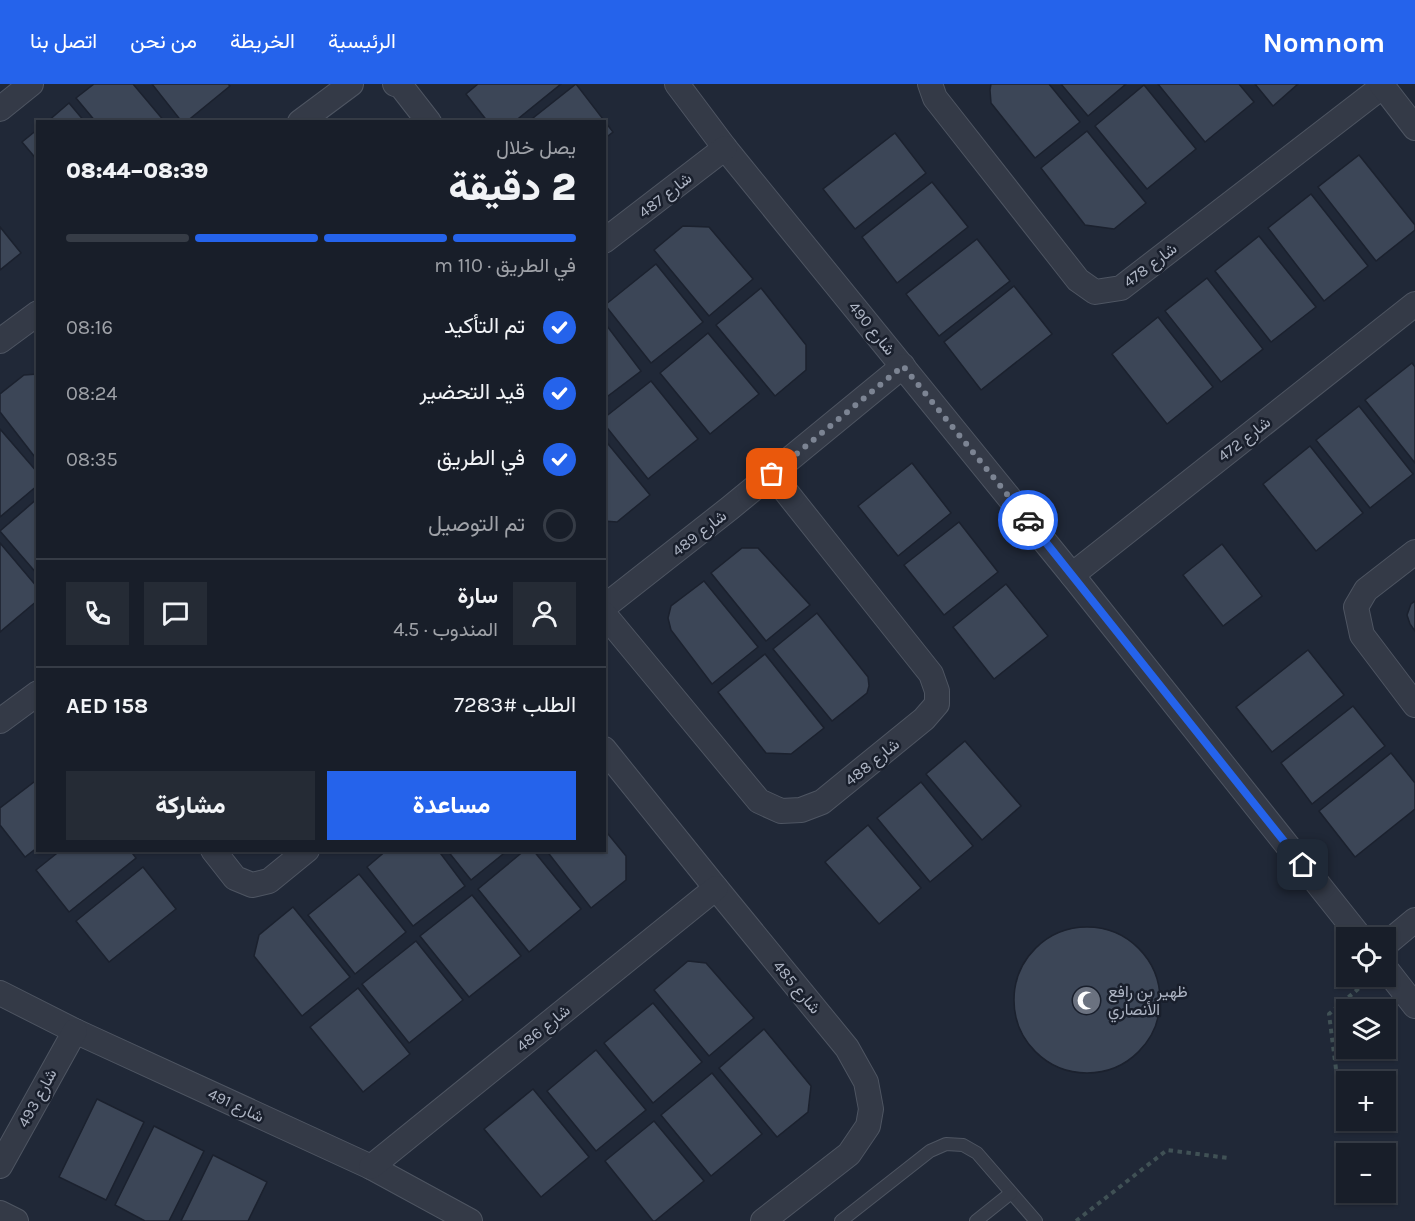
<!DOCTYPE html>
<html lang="ar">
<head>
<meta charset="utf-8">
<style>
	body { margin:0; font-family:Karla,Vazirmatn,sans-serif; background:#252b35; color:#f1f3f6; direction:rtl; height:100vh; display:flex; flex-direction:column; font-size:22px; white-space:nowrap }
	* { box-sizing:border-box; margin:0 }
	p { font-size:20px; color:#9fa2a8 }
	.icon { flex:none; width:33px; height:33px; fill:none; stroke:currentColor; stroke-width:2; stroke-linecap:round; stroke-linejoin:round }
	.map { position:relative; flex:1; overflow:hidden; direction:ltr }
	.details { position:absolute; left:36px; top:36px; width:570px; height:732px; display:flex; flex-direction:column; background:#181e29; border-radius:0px; box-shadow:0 2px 4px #0004,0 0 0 2px #363c46; direction:rtl }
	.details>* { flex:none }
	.buttons { position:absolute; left:1336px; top:843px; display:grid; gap:12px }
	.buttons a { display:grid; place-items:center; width:60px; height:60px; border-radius:0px; background:#181e29; box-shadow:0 2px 4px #0004,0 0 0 2px #363c46; font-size:30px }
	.pin { position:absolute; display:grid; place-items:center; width:51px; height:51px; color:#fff; margin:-26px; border-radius:12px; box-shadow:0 3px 9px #0006 }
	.courier { position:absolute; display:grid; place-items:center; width:60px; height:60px; margin:-30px; border:4px solid #2563eb; border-radius:50%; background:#fff; color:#222; box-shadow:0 2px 8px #0007 }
	.summary em { font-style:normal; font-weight:800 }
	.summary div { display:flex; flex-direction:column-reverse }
	.summary { display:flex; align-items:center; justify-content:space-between; height:102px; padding:0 30px }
	h1 { font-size:39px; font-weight:800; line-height:45px }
	.bar { display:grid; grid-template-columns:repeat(4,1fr); gap:9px 6px; align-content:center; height:72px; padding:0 30px }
	.bar i { height:8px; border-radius:4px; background:#363c46 }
	.bar .active { background:#2563eb }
	.bar p { grid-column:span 4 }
	.line { display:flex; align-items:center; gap:15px; padding:0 30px; border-top:2px solid #363c46 }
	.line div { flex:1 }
	.round { display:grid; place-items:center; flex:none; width:63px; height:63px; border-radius:0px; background:#252b35 }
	ol { padding:0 30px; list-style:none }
	li { display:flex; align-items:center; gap:18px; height:66px }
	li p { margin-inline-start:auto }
	li .icon { padding:6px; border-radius:50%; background:#2563eb; color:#fff; stroke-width:4 }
	li:last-child { color:#9fa2a8 }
	li i { width:33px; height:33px; border:3px solid #363c46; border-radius:50% }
	.action { display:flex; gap:12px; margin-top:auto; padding:12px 30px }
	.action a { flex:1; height:69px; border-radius:0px; background:#2563eb; color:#fff; font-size:24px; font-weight:800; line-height:69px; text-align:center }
	.action a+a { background:#252b35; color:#f1f3f6 }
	header { display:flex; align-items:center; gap:36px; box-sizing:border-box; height:84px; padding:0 30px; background:#2563eb; color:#fff }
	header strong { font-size:28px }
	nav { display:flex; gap:33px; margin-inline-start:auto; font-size:21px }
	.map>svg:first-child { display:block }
	.building { fill:#3c4657; stroke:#1b212e; stroke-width:1.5 }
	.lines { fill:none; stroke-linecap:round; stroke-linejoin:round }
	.lane-casing { stroke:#4e5562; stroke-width:14 }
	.street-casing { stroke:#4e5562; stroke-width:26 }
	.path { stroke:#405155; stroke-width:4; stroke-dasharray:4.5 4.5; stroke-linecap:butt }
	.lane { stroke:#343a47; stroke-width:12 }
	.street { stroke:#343a47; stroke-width:24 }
	.done { stroke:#7c8493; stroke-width:6; stroke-dasharray:0 10.8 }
	.route { stroke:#2563eb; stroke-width:8 }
	.labels { text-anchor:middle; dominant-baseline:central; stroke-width:5; stroke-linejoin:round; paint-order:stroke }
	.street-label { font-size:16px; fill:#aeb5c4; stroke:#191f2c }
	.poi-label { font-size:16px; fill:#aeb5c4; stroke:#191f2c; text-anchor:start }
</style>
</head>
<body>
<header>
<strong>Nomnom</strong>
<nav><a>الرئيسية</a><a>الخريطة</a><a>من نحن</a><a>اتصل بنا</a></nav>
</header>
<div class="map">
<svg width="1415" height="1137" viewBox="0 0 1415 1137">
	<rect width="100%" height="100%" fill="#202837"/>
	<g class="building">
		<path d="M94 0H133L165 38H96L76 14Z"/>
		<path d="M152 0H228L230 2 186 38H182Z"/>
		<path d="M478 0H561L514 38H488L466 10Z"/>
		<path d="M576 0 613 48 604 55V38H528Z"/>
		<path d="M991 0H1049L1080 38 1035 74 991 19 990 6Z"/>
		<path d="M1061 0H1126L1088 32Z"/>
		<path d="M1158 0H1239L1254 18 1205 58Z"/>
		<path d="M1255 0H1298L1273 22Z"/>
		<path d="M1144 1 1196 65 1147 105 1095 42Z"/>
		<path d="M69 19 85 38H47Z"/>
		<path d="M38 45V77L22 58Z"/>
		<path d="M1087 47 1146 119 1114 145 1085 141 1041 84Z"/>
		<path d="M895 49 926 89 855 145 823 105Z"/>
		<path d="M1359 71 1415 141V146L1376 177 1318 103Z"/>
		<path d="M932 98 968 143 897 199 862 153Z"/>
		<path d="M1311 110 1368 182 1324 217 1268 144Z"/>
		<path d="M683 142 709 143 753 195 709 232 654 166Z"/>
		<path d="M0 143 21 169 0 186Z"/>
		<path d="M1259 152 1316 223 1271 258 1215 187Z"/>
		<path d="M977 155 1010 197 939 252 906 210Z"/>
		<path d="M656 180 703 238 651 279 605 221Z"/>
		<path d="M1207 194 1263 265 1221 298 1165 227Z"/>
		<path d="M1014 202 1052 250 981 306 944 258Z"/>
		<path d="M761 204 806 261V286L775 312 716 241Z"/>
		<path d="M1158 233 1213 303 1167 340 1112 270Z"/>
		<path d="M604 238 641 287 604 315Z"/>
		<path d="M708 249 759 310 710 350 660 289Z"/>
		<path d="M1412 279 1415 283V379L1365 316Z"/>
		<path d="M38 290V377L0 328V310L24 291Z"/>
		<path d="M651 297 698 355 648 395 604 340V334Z"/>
		<path d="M1359 322 1413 390 1370 424 1316 356Z"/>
		<path d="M0 345 38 389V401L0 433Z"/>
		<path d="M604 355 650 411 617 438 604 437Z"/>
		<path d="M1310 362 1363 429 1316 467 1263 400Z"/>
		<path d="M912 379 951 429 898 472 858 422Z"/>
		<path d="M38 414V491L0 447Z"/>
		<path d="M959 438 998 488 944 531 904 481Z"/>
		<path d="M0 459 38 504V516L0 548Z"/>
		<path d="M1222 460 1262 512 1223 542 1183 491Z"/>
		<path d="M742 464H758L810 521 766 557 711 489Z"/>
		<path d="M704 497 758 563 712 600 671 546 668 534 671 522Z"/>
		<path d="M1006 500 1048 552 994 595 953 543Z"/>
		<path d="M1415 517V547L1410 540 1407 531 1411 520Z"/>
		<path d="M817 529 868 593 869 602 867 609 832 637 773 565Z"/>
		<path d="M1308 566 1344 611 1272 668 1236 623Z"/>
		<path d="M765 570 824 644 791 670 766 669 718 608Z"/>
		<path d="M1353 622 1385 662 1312 720 1281 679Z"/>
		<path d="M965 657 1021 722 982 756 926 690Z"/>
		<path d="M1391 669 1415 699V725L1355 773 1319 727Z"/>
		<path d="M38 695V763L25 773 0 741V724Z"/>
		<path d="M921 698 973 762 930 798 877 734Z"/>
		<path d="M868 741 921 804 879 840 825 778Z"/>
		<path d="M604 745 626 772V796L591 824 546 766H604Z"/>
		<path d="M61 766H130L136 774 69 828 36 786Z"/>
		<path d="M387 766H438L465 802 413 842 367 783Z"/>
		<path d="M447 766H508L471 796Z"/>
		<path d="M525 766H533L581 825 529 868 478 805Z"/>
		<path d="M143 783 176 825 109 878 76 837Z"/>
		<path d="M359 790 406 848 355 890 308 831Z"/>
		<path d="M472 811 521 872 469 913 420 852Z"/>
		<path d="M293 823 350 893 302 932 254 872 259 851Z"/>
		<circle cx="1087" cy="916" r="73"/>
		<path d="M416 857 463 916 409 959 362 900Z"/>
		<path d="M688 877 706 879 754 934 709 972 654 906Z"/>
		<path d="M358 904 410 970 363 1008 310 943Z"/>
		<path d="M653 919 702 978 653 1019 604 959Z"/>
		<path d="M764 945 811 1002 808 1028 777 1053 719 984Z"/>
		<path d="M596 966 646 1026 596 1067 547 1007Z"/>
		<path d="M712 989 762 1050 711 1092 661 1031Z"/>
		<path d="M533 1005 589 1073 541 1113 484 1045Z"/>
		<path d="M97 1015 144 1038 106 1116 59 1093Z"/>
		<path d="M654 1037 704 1097 655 1137H653L605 1077Z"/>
		<path d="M154 1042 204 1067 169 1137H145L115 1121Z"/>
		<path d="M213 1071 267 1098 248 1137H181Z"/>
	</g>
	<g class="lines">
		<defs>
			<g id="lane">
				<path d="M841 1137 930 1067 946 1060 963 1061 977 1069 1036 1137"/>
				<path d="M976 1137 1011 1109"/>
			</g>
			<g id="street">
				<path d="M395 0 401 2 429 38"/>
				<path d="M677 0 725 64 1072 491 1361 854"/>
				<path d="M930 0 935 14 1078 196 1095 208 1121 204 1383 2"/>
				<path d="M1381 0 1415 44"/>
				<path d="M0 25 31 0"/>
				<path d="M300 38 351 0"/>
				<path d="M604 157 725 64"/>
				<path d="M0 257 38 229"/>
				<path d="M1415 468 1366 506 1356 523 1362 551 1415 621"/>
				<path d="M1072 491 1415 220"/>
				<path d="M604 523 730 424 903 282"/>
				<path d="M604 530 759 717 781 727 801 726 822 718 924 635 937 620V607L931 590 772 390"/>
				<path d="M0 637 38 609"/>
				<path d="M604 665 716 804 847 964 866 998 871 1025 868 1042 849 1070 763 1137"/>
				<path d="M213 766 235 794 252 801 269 797 307 766"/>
				<path d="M1386 860 1415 836"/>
				<path d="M1386 885 1415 922"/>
				<path d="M0 909 75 947 371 1083 470 1137"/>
				<path d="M0 1082 75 947"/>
				<path d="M371 1083 716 804"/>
				<path d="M0 1129 16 1137"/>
			</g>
		</defs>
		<use href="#lane" class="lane-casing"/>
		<use href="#street" class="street-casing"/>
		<g class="path">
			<path d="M1336 985 1329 930 1365 899"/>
			<path d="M1076 1137 1167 1066 1228 1074"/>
		</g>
		<use href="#lane" class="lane"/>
		<use href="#street" class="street"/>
	</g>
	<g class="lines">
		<path class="done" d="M772 390 903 282 1028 436"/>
		<path class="route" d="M1028 436 1303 781"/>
	</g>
	<defs>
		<symbol id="mosque-disc" viewBox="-11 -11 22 22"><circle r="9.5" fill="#6b7280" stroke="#191f2c"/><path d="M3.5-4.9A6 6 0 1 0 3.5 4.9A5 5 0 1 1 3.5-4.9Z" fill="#fff"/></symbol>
	</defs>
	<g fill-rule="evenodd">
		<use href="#mosque-disc" x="1070" y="900" width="33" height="33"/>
	</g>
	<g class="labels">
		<g class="street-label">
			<text transform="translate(665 111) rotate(-38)">شارع 487</text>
			<text transform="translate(1150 181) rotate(-37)">شارع 478</text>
			<text transform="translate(872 244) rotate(51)">شارع 490</text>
			<text transform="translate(1244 355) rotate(-38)">شارع 472</text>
			<text transform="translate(699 449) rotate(-38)">شارع 489</text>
			<text transform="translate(872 678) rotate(-39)">شارع 488</text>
			<text transform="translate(797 903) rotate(50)">شارع 485</text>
			<text transform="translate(543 944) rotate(-39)">شارع 486</text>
			<text transform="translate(37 1014) rotate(-61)">شارع 493</text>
			<text transform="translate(236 1021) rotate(25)">شارع 491</text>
		</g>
		<g class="poi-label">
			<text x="1108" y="907">ظهير بن رافع<tspan x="1108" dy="18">الأنصاري</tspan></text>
		</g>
	</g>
</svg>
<div class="buttons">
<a><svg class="icon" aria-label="locate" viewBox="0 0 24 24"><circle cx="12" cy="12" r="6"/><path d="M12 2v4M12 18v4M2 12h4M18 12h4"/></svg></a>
<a><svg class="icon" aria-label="layers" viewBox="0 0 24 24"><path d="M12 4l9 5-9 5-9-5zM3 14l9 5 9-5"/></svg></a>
<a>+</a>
<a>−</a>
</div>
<div class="pin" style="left:772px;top:390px;background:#ea580c"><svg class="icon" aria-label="bag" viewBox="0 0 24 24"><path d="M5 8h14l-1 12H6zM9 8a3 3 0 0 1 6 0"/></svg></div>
<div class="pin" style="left:1303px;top:781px;background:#1f2937"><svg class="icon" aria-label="home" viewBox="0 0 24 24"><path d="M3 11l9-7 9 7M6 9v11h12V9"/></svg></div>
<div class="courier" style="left:1028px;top:436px"><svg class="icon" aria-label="car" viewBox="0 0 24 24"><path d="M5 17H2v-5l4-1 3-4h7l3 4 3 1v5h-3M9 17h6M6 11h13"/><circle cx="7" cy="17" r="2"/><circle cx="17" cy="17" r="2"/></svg></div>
<section class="details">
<div class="summary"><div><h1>2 دقيقة</h1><p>يصل خلال</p></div><em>08:39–08:44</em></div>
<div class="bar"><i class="active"></i><i class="active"></i><i class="active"></i><i></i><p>في الطريق · 110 m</p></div>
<ol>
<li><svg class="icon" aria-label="check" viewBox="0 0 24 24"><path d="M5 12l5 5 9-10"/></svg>تم التأكيد<p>08:16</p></li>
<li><svg class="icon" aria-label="check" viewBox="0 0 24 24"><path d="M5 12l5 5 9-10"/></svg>قيد التحضير<p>08:24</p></li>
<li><svg class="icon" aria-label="check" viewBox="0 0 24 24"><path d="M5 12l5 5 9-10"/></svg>في الطريق<p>08:35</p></li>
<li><i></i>تم التوصيل</li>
</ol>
<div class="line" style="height:108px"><a class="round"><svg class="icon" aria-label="person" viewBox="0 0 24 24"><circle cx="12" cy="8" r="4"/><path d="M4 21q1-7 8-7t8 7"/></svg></a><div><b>سارة</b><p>المندوب · 4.5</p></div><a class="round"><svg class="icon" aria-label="chat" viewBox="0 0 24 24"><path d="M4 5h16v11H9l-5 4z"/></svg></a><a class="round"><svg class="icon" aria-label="phone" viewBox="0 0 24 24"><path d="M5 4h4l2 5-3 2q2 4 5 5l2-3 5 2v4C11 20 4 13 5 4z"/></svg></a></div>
<div class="line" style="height:78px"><div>الطلب #7283</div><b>AED 158</b></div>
<div class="action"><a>مساعدة</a><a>مشاركة</a></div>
</section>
</div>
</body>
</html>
